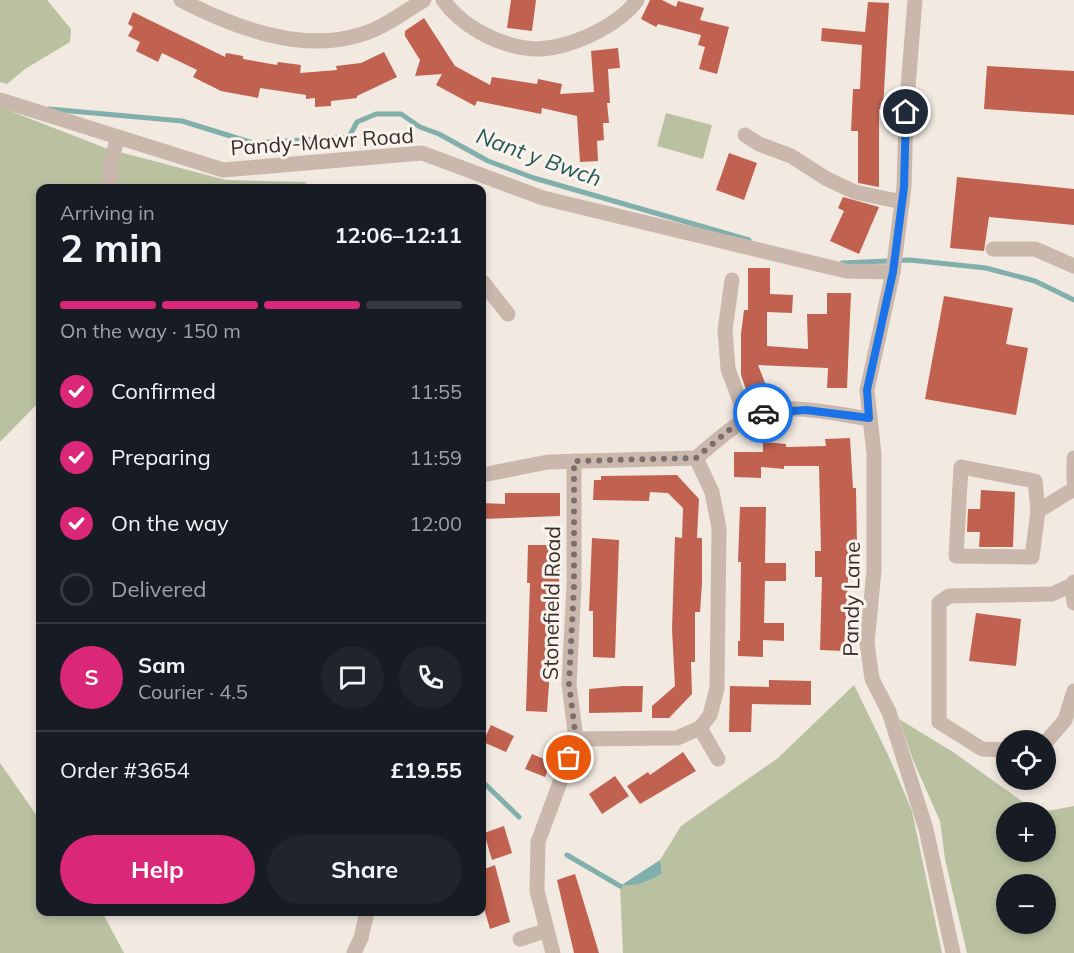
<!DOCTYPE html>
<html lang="en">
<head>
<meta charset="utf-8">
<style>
	body { margin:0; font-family:Mulish,sans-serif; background:#20242c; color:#f1f3f6; height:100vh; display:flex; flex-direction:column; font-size:22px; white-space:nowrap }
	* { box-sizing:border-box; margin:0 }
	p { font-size:20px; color:#9ea1a6 }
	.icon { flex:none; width:33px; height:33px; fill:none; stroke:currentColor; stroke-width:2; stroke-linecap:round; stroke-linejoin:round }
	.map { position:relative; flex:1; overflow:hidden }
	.panel { position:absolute; left:36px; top:184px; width:450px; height:732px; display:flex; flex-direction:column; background:#171b24; border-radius:12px; box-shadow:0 3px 9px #0003 }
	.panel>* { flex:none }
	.tools { position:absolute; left:996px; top:730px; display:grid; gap:12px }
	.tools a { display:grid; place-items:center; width:60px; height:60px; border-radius:50%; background:#171b24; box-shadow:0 3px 9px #0003; font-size:30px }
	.pin { position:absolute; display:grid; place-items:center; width:51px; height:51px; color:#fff; margin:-26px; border:3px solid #fff; border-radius:50%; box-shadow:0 2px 6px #0007 }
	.courier { position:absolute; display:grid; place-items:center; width:60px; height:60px; margin:-30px; border:4px solid #1a73e8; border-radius:50%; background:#fff; color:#222; box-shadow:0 2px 8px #0007 }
	.head em { font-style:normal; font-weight:700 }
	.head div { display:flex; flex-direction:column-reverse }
	.head { display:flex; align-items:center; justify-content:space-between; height:102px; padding:0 24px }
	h1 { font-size:39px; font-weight:700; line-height:45px }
	.bar { display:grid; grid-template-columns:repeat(4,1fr); gap:9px 6px; align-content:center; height:72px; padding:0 24px }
	.bar i { height:8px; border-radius:4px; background:#363941 }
	.bar .active { background:#db2777 }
	.bar p { grid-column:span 4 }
	.line { display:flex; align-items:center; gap:15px; padding:0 24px; border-top:2px solid #363941 }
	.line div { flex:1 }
	.round { display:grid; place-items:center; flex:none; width:63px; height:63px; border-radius:32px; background:#20242c }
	ol { padding:0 24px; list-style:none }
	li { display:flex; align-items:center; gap:18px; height:66px }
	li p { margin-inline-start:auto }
	li .icon { padding:6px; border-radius:50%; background:#db2777; color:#fff; stroke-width:4 }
	li:last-child { color:#9ea1a6 }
	li i { width:33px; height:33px; border:3px solid #363941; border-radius:50% }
	.cta { display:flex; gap:12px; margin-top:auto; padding:12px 24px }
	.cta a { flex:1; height:69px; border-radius:36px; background:#db2777; color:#fff; font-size:24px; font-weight:700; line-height:69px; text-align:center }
	.cta a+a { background:#20242c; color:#f1f3f6 }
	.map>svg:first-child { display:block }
	.green { fill:#b9c1a1; fill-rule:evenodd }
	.water { fill:#81afac }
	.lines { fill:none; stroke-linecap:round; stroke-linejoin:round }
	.stream { stroke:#81afac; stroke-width:5 }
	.building { fill:#c16251 }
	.minor { stroke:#cbb8ad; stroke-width:15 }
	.done { stroke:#7a6f6b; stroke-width:6; stroke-dasharray:0 10.8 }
	.route { stroke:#1a73e8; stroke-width:8 }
	.labels { text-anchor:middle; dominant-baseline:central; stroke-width:6; stroke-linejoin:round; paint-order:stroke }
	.street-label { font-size:21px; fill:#392e2b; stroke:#faf3ed }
	.water-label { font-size:22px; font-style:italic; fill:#225958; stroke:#faf3ed }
</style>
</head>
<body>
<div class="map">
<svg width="1074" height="953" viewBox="0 0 1074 953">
	<rect width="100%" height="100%" fill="#f2e9e1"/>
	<g class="green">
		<path d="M0 0H47L71 29 70 42 25 69 7 84 0 82Z"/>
		<path d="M0 107 108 149 226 180 307 182 300 189H40V401L0 442Z"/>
		<path d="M666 113 712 125 703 159 657 146Z"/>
		<path d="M854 685 890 759 912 811 942 953H623L620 886C635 884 649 883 662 873L660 860 681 826 778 758Z"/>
		<path d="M899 719 953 752 1026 804 1048 811 1074 806V953H967L945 859 940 821 913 760ZM1006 813H1046V852H1006ZM1006 885H1046V924H1006Z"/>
		<path d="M0 763 40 820V912H102L124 953H0Z"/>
	</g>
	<path class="water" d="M660 860 662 873 655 878 639 884 620 886Z"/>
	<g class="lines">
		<g class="stream">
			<path d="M49 109 182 121 253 143 349 137 357 122 376 114H401L420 127 439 134 488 161 534 178 749 240"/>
			<path d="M842 263 910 260 986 268 1035 281 1074 300"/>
			<path d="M482 781 519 817"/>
			<path d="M567 855 620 886"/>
		</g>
	</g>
	<g class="building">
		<path d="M511 0H536L532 31 507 28Z"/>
		<path d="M650 0H662L676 7 678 1 704 8 700 20 729 27 717 74 699 69 705 47 698 45 701 35 658 24 656 27 641 19Z"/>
		<path d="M868 2 889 3 883 109H879V187L858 183V131H851L853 89H860L862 45 821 41 822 28 865 32Z"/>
		<path d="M133 12 225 57 226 53 243 56V59L277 65 278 62 301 65 300 73 337 70 336 66 361 63 384 52 397 77 357 96V98L331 101V106L315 107V98L306 99V95L260 88 258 98 221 91 193 77 197 70 162 53 158 62 136 51 140 42 128 36 133 27 128 24Z"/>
		<path d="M424 18 455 66 490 85 492 77 537 84 538 79 562 84 560 94 594 92 591 51 618 48 620 68 608 69 610 103H607L609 123H603L604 140 597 141 598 161 580 162 577 116 542 108 541 114 477 101 475 106 436 85 442 74 415 76 420 60 405 36V31Z"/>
		<path d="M987 66 1074 71V115L984 109Z"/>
		<path d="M729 153 757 163 744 200 716 190Z"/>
		<path d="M957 177 1074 189V225L989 217 984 251 950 248Z"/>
		<path d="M843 197 879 207 859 254 830 241 844 211 838 208Z"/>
		<path d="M748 268H770V294L793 295 792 313 767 312V346L808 349 807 314H827V293H851L847 388H827L828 368 758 365 769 393 750 401 741 375V334L744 310H748Z"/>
		<path d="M944 296 1013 308 1006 344 1028 348 1016 415 925 399Z"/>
		<path d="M850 438 853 488H856L857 544H850L844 651 820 650 822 577H815V551H821L819 466H784V469L761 467V478L734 477V452H763V442L786 444V447L826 446 825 439Z"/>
		<path d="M677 475 699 499 697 538H702V583L700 612H695V662H691L692 694 669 718H652V706L675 686 672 629 674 567 675 537 682 538 683 508 668 493 650 492 649 501 593 500 594 480H601V476Z"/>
		<path d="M981 490 1015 492 1013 547H979L980 532H967L968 509H980Z"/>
		<path d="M505 493H560V516L482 519V503L505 504Z"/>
		<path d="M740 507H766L765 563H786V581H765L764 623H784V641L763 640V657L738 656V641H740L741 562H738Z"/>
		<path d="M592 538 619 540 615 658 593 657V611H589Z"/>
		<path d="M528 545H560L559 583H551L550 670 547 712 526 711 530 583H527Z"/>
		<path d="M976 613 1021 619 1016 666 969 661Z"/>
		<path d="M769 680 811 681V705L752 704 751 732H729L730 686 769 687Z"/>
		<path d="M623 686H643L642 712 589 713V689Z"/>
		<path d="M491 725 514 736 506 752 483 742Z"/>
		<path d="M683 752 696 771 640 804 627 786 648 772 650 775Z"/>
		<path d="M532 754 551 762 545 777 525 769Z"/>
		<path d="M615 776 629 796 602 814 589 794Z"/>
		<path d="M504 826 512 853 492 860 484 833Z"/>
		<path d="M495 865 510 922 490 929 482 902V870Z"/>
		<path d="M575 874 580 890 599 953H574L557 880Z"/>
	</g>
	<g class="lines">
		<g class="minor">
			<path d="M181 0C233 27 300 53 359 35 382 29 404 12 424 0"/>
			<path d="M443 0C462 26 494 43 525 48 559 54 618 28 637 0"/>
			<path d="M915 0 906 112 904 187 893 272 867 390 874 454V571L867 643 872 679 889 712 926 829 953 953"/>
			<path d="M0 100 223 170 422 153 543 198 846 271 893 272"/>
			<path d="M745 135 759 144 791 156 827 179 855 192 902 202"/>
			<path d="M110 189 111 161 118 137"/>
			<path d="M993 249H1035L1074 266"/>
			<path d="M732 280 725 330 728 369 747 420"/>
			<path d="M482 281 508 314"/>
			<path d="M696 458C715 442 734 424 757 414 786 402 838 414 869 419"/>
			<path d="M1074 458V481"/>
			<path d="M961 467 1035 481 1038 511 1032 557 956 556Z"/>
			<path d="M482 475 548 462 696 458"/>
			<path d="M1038 511 1074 489"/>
			<path d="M1072 585 1074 603"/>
			<path d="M700 728 718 759"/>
			<path d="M576 739 677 738 700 728 710 715 717 688 719 528 712 492 696 458"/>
			<path d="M1046 742 1065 720 1074 691"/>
			<path d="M1006 750 982 749 939 722V603L949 596 1052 594 1072 585 1074 582"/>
			<path d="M520 939 545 931"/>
			<path d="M354 953 361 938 367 912"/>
			<path d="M553 953 537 891 538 842 576 739 569 684 574 585V461"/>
		</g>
	</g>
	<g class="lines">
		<path class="done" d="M569 758 576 739 569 684 574 585V461L696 458 729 430 763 413"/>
		<path class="route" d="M763 413 806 410 869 418 867 390 893 272 904 187 906 112"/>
	</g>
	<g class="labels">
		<g class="street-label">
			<text transform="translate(322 141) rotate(-4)">Pandy-Mawr Road</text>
			<text transform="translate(851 599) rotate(-89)">Pandy Lane</text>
			<text transform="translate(551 603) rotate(-89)">Stonefield Road</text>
		</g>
		<g class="water-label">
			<text transform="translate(539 157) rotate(20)">Nant y Bwch</text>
		</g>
	</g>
</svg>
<div class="tools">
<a><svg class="icon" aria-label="locate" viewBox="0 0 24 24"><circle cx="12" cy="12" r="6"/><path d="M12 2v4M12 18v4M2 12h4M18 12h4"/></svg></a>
<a>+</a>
<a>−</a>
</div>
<div class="pin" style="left:569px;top:758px;background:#ea580c"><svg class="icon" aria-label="bag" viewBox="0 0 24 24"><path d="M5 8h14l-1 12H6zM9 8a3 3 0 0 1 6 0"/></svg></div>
<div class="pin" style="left:906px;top:112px;background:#1f2937"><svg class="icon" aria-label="home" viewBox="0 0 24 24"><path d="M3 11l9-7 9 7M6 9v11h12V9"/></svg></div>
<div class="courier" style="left:763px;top:413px"><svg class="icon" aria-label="car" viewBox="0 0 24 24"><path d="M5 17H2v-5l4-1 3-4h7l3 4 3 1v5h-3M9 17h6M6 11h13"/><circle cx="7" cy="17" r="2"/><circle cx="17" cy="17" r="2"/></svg></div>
<section class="panel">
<div class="head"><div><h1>2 min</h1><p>Arriving in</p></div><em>12:06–12:11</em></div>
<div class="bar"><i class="active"></i><i class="active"></i><i class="active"></i><i></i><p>On the way · 150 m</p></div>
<ol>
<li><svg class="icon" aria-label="check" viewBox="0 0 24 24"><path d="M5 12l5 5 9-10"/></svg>Confirmed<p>11:55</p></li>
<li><svg class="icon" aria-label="check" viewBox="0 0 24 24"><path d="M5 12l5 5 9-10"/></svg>Preparing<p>11:59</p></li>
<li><svg class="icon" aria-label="check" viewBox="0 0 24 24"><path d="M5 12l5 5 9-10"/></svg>On the way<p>12:00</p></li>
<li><i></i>Delivered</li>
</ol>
<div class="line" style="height:108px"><b class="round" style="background:#db2777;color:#fff">S</b><div><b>Sam</b><p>Courier · 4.5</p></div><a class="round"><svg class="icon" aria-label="chat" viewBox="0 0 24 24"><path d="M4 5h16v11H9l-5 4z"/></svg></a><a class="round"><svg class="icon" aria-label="phone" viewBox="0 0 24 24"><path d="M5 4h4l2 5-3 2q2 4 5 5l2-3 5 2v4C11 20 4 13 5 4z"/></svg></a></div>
<div class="line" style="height:78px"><div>Order #3654</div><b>£19.55</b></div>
<div class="cta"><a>Help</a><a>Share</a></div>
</section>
</div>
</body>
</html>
